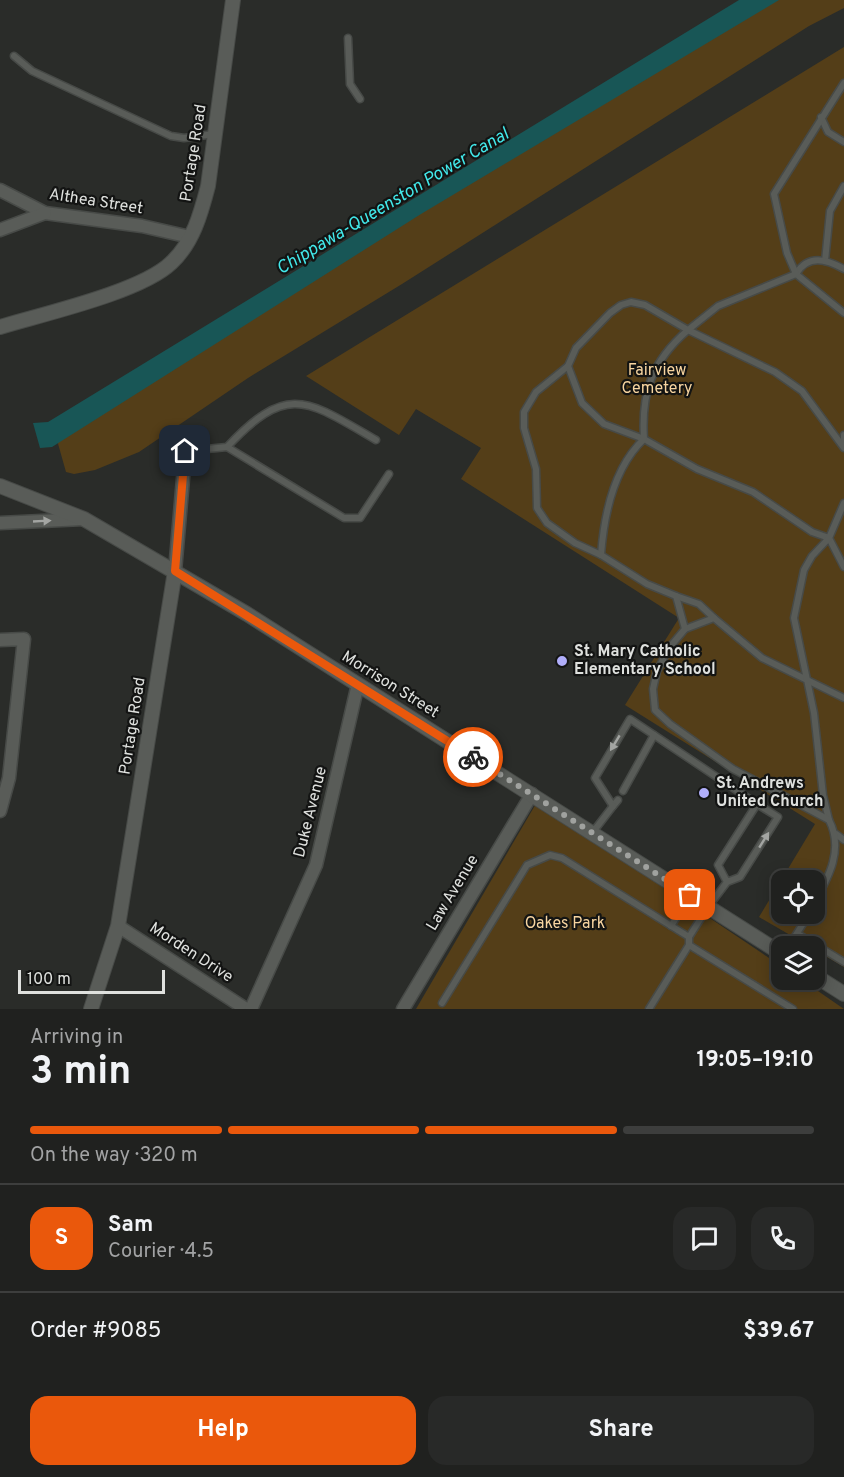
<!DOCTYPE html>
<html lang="en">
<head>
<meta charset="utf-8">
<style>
	body { margin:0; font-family:Overpass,sans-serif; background:#282928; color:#f1f3f6; height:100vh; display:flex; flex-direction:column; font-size:22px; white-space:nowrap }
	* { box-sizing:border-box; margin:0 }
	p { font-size:20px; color:#a2a3a4 }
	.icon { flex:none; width:33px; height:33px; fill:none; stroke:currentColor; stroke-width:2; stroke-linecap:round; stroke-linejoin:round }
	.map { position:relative; height:1009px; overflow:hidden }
	.drawer { display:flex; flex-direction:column; background:#20211f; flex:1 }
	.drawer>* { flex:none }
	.fabs { position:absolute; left:771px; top:870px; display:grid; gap:12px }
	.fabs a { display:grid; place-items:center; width:54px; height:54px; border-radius:12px; background:#20211f; box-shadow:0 3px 15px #0003,0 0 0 2px #3d3e3d; font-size:30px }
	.scale { position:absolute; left:18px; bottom:15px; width:147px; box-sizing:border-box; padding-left:6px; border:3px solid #dfe1de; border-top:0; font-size:16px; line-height:21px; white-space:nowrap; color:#dfe1de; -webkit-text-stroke:4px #131413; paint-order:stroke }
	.pin { position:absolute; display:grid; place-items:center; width:51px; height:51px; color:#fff; margin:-26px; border-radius:12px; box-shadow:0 3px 9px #0006 }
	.courier { position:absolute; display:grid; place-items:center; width:60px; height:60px; margin:-30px; border:4px solid #ea580c; border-radius:50%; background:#fff; color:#222; box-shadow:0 2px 8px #0007 }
	.overview em { font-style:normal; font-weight:700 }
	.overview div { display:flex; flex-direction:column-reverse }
	.overview { display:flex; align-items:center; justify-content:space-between; height:102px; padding:0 30px }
	h1 { font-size:39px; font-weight:700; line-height:45px }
	.bar { display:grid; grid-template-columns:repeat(4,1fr); gap:9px 6px; align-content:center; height:72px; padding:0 30px }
	.bar i { height:8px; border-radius:4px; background:#3d3e3d }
	.bar .current { background:#ea580c }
	.bar p { grid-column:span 4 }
	.line { display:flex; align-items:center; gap:15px; padding:0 30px; border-top:2px solid #3d3e3d }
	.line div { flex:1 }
	.round { display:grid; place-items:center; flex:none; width:63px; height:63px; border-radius:18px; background:#282928 }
	.cta { display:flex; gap:12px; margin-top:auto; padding:12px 30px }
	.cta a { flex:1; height:69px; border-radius:18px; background:#ea580c; color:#fff; font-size:24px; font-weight:700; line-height:69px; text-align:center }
	.cta a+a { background:#282928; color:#f1f3f6 }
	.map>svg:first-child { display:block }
	.green { fill:#543e18; fill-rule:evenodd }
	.water { fill:#185656 }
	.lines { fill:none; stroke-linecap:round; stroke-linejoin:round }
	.service-casing { stroke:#474a47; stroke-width:9 }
	.minor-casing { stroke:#474a47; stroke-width:15 }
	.tertiary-casing { stroke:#474a47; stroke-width:16 }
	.service { stroke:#595c58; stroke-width:6 }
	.minor { stroke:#595c58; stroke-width:12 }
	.tertiary { stroke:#595c58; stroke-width:14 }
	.oneway { fill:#a3a5a2 }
	.done { stroke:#a0a29f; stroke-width:6; stroke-dasharray:0 10.8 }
	.route { stroke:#ea580c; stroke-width:8 }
	.poi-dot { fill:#b0aefa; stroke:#131413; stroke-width:2 }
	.labels { text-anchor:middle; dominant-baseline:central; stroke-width:4.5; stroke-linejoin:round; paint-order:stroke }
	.street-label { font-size:16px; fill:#dfe1de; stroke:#131413 }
	.park-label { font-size:16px; fill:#f8d5a0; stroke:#131413 }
	.poi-label { font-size:16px; font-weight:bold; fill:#dfe1de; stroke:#131413; text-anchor:start }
	.water-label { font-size:18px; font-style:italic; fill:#42e8ea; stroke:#131413 }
</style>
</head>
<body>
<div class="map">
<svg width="844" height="1009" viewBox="0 0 844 1009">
	<rect width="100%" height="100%" fill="#2a2c29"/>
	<g class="green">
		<path d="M769 0H844V8L809 26 402 284 248 378 139 452 95 470 74 474 66 472 55 433Z"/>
		<path d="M844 47V967L815 950 814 946H809L759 917 815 824 625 705 679 618 461 479 481 448 416 409 399 435 306 376ZM782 880H814V914H782Z"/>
		<path d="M537 802 781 966 782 980H802L844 1009H416Z"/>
	</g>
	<path class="water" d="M739 0H779L421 214 52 447 40 448 33 423 48 422Z"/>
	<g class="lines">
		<defs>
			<g id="service">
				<path d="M348 38 350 84 360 99"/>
				<path d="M14 56 32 71 171 136 184 138 214 134"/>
				<path d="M821 117 828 132 844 142"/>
				<path d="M825 261 830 211 844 186"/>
				<path d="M844 269C826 259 808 254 796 274L844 313"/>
				<path d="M568 366 582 403 604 424 644 439 697 469 753 492 812 532 829 538 844 567"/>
				<path d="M844 435V442"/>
				<path d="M227 447 344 518H360L389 474"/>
				<path d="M186 451 227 447C288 382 307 400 376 440"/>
				<path d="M601 555C604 515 614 467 644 439 641 392 652 361 688 330L775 372 802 391 844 448"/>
				<path d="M676 596 699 604 714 618"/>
				<path d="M685 629 714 618 762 658 844 698"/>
				<path d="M654 735 757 804"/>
				<path d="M618 800 613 806 595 778 630 719 654 735 623 791"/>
				<path d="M829 820 823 795 814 713 794 618 804 570 812 556 829 538 844 503"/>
				<path d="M593 832 613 806"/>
				<path d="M836 834 844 840"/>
				<path d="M814 903C829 877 844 849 829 820L733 769 670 724 655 710 653 689 657 671 669 648 685 629 676 596 647 584 601 555 575 543 547 523 537 508 536 469 524 428V412L536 392 568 366 576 348 610 313 621 305 631 302 645 305 688 330 718 306 796 274 787 253 774 194 844 83"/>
				<path d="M671 926 690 896"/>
				<path d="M798 934 844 962"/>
				<path d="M689 945 793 1009"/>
				<path d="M789 946 809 914"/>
				<path d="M442 1003 527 865 550 855 562 858 689 937"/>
				<path d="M649 1009 689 945V937L708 907 727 882 740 877 778 817 757 804 718 865 727 882"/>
			</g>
			<g id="minor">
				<path d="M0 190 45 213 142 226 190 237"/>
				<path d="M0 230 45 213"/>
				<path d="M0 523 83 519"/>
				<path d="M175 571 186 444"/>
				<path d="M0 640 24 639 9 778 0 811"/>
				<path d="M118 926 246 1009"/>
				<path d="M251 1009 316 865 358 684"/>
				<path d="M403 1009 532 794"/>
			</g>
			<g id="tertiary">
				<path d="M0 327C43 314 141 292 171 263 193 243 201 213 208 186L233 0"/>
				<path d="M0 486 84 519 247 614 782 954"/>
				<path d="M814 975 844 994"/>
				<path d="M91 1009 118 926 175 571"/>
			</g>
		</defs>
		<use href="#service" class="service-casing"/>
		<use href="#minor" class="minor-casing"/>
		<use href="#tertiary" class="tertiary-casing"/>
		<use href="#service" class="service"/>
		<use href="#minor" class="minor"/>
		<use href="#tertiary" class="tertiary"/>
	</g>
	<defs><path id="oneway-solid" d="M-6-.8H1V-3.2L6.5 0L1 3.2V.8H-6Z" transform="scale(1.5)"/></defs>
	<g class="oneway">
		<use href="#oneway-solid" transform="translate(42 521) rotate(-3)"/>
		<use href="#oneway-solid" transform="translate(615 743) rotate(121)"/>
		<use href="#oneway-solid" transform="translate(764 840) rotate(-58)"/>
	</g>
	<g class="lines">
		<path class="done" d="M473 757 690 895"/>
		<path class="route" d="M185 451 175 571 473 757"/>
	</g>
	<g class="poi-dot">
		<circle cx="562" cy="661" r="6"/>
		<circle cx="704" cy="793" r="6"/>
	</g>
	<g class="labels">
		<g class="street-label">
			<text transform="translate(194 153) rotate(-81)">Portage Road</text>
			<text transform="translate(96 202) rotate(9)">Althea Street</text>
			<text transform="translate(390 685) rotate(32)">Morrison Street</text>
			<text transform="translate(133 726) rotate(-81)">Portage Road</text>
			<text transform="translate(311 812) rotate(-76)">Duke Avenue</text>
			<text transform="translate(453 893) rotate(-59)">Law Avenue</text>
			<text transform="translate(191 953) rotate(33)">Morden Drive</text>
		</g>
		<g class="park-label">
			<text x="657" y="371">Fairview<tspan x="657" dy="18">Cemetery</tspan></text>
			<text x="565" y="924">Oakes Park</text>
		</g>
		<g class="poi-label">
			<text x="574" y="652">St. Mary Catholic<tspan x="574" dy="18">Elementary School</tspan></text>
			<text x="716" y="784">St. Andrews<tspan x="716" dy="18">United Church</tspan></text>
		</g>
		<g class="water-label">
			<text transform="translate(393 202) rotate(-31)">Chippawa-Queenston Power Canal</text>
		</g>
	</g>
</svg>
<div class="fabs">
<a><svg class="icon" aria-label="locate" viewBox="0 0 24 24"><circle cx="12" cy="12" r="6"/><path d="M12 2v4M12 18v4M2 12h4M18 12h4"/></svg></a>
<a><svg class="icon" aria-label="layers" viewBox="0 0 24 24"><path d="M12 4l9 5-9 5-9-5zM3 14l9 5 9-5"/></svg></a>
</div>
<div class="scale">100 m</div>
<div class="pin" style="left:690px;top:895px;background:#ea580c"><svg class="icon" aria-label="bag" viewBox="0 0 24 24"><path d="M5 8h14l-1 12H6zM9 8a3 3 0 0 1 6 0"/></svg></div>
<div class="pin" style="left:185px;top:451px;background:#1f2937"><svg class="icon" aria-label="home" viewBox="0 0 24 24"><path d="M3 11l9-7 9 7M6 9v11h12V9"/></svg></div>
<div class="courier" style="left:473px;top:757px"><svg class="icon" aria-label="bike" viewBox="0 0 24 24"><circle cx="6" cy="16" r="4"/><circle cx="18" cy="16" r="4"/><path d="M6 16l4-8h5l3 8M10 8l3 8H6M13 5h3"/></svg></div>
</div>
<section class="drawer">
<div class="overview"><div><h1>3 min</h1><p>Arriving in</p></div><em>19:05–19:10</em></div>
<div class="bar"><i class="current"></i><i class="current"></i><i class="current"></i><i></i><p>On the way · 320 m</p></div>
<div class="line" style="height:108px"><b class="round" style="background:#ea580c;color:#fff">S</b><div><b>Sam</b><p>Courier · 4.5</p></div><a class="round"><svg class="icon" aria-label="chat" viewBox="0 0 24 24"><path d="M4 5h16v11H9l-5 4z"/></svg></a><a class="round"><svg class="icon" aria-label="phone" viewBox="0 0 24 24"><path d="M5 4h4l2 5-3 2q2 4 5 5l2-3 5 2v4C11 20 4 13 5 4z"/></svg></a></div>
<div class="line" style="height:78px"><div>Order #9085</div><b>$39.67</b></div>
<div class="cta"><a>Help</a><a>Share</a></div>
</section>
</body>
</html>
